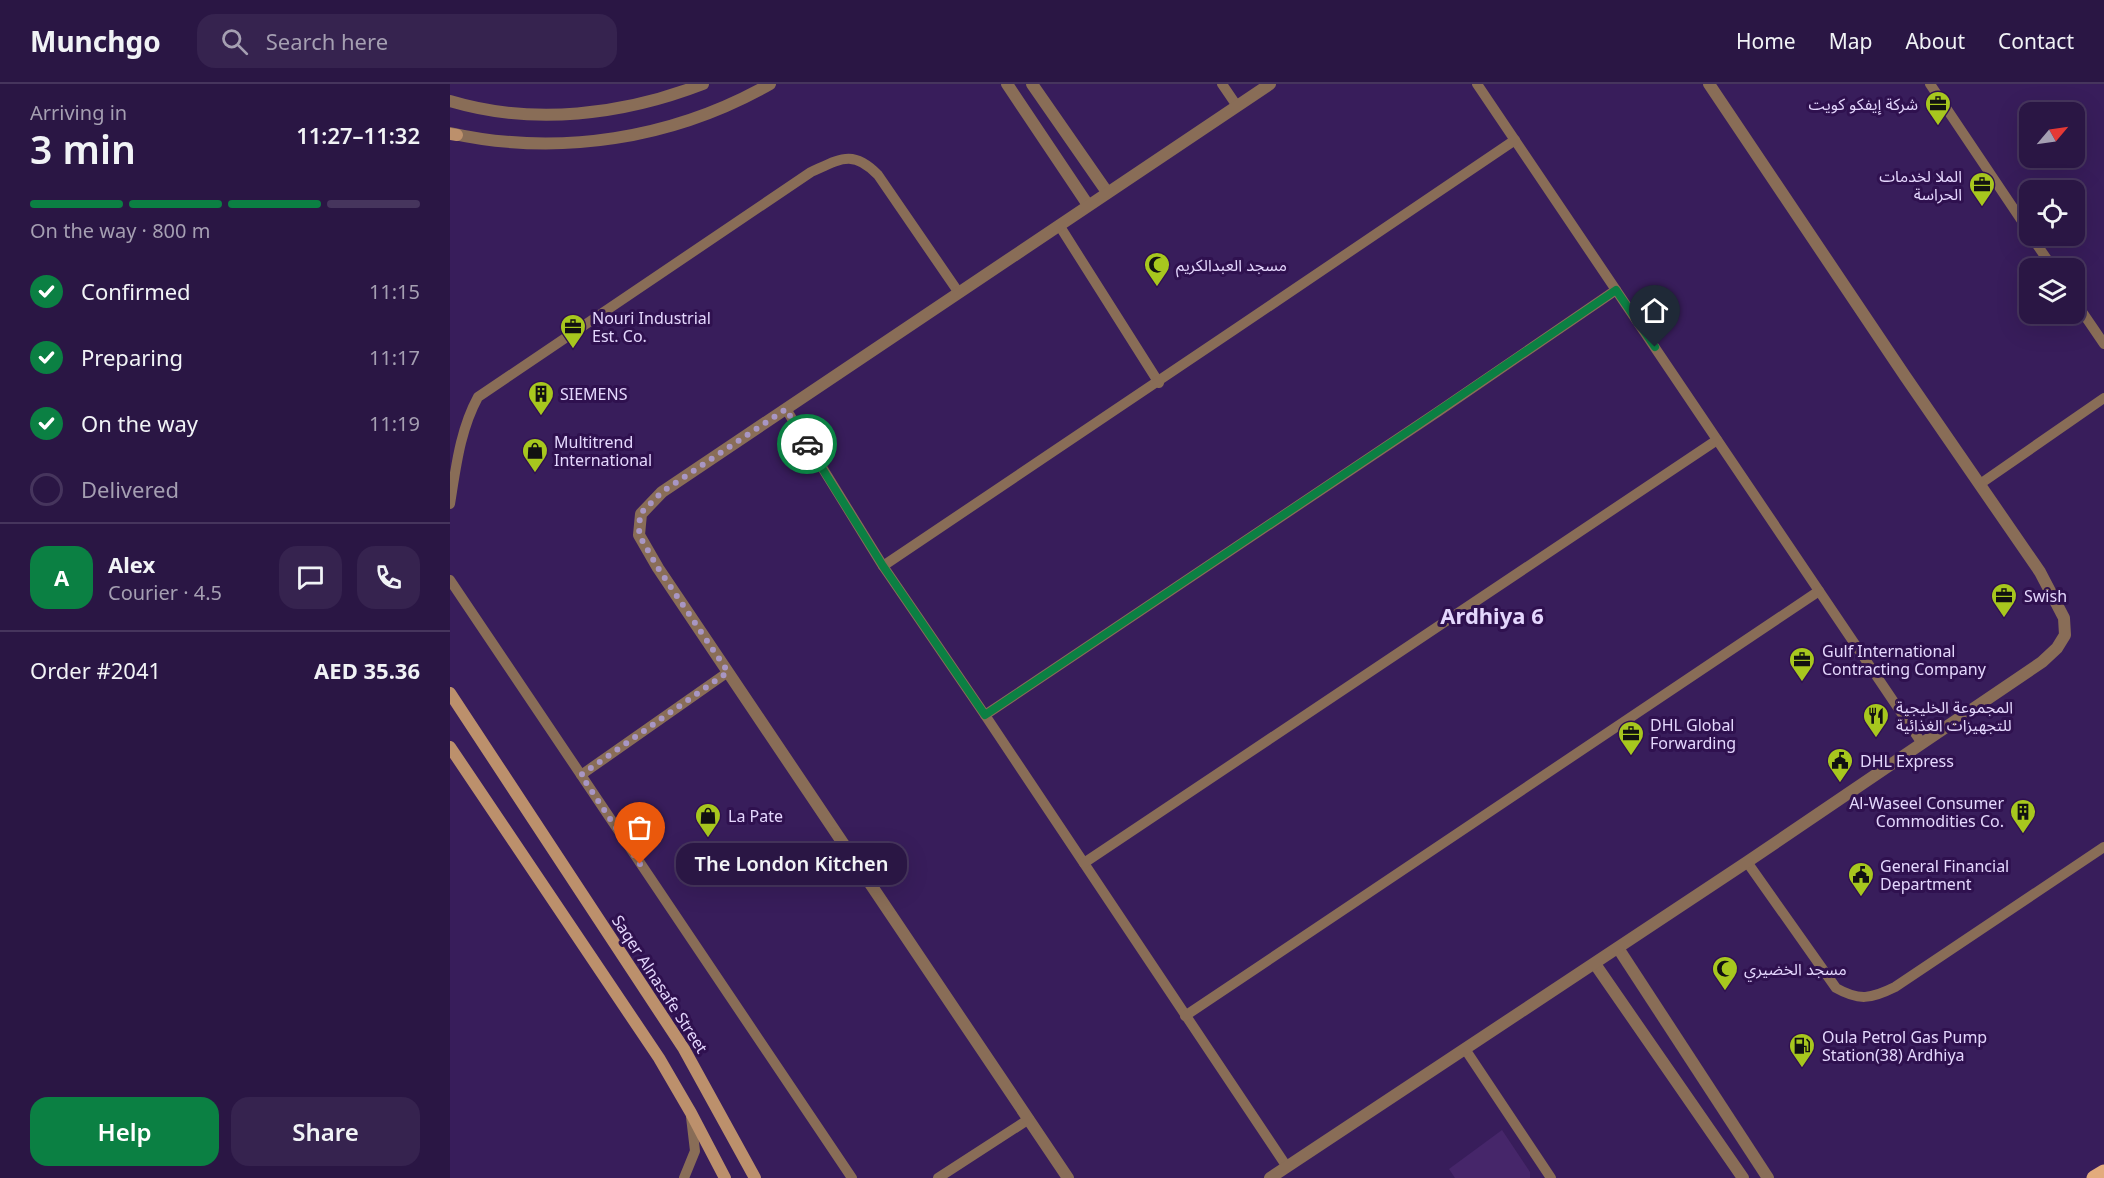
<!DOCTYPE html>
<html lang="en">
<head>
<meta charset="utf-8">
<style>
	body { margin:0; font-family:"Noto Sans","Noto Sans Arabic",sans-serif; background:#36234f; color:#f1f3f6; height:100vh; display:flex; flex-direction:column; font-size:22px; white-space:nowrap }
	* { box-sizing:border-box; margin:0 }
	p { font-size:20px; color:#a59fb2 }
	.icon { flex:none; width:33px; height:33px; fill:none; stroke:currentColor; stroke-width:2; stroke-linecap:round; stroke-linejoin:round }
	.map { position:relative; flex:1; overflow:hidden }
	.details { display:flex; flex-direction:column; background:#2a1644; width:450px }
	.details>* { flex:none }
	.needle { width:39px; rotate:61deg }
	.fabs { position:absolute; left:1569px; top:18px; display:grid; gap:12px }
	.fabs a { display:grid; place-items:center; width:66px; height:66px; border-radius:12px; background:#2a1644; box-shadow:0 6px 24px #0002,0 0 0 2px #46355d; font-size:30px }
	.pin { position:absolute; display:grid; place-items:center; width:51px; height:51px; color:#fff; margin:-62px -26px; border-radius:50% 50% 50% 0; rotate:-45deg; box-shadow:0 0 6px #0007 }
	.pin .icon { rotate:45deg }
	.courier { position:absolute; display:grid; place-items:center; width:60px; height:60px; margin:-30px; border:4px solid #0b8043; border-radius:50%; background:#fff; color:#222; box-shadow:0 2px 8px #0007 }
	.bubble { position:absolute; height:42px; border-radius:18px; background:#2a1644; box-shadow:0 6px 24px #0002,0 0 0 2px #46355d; font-size:20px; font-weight:600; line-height:42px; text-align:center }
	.overview em { font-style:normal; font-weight:600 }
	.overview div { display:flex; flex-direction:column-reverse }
	.overview { display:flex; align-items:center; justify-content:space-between; height:102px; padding:0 30px }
	h1 { font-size:39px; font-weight:600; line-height:45px }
	.bar { display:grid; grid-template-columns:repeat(4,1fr); gap:9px 6px; align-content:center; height:72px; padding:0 30px }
	.bar i { height:8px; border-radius:4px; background:#46355d }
	.bar .active { background:#0b8043 }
	.bar p { grid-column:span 4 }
	.line { display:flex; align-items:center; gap:15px; padding:0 30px; border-top:2px solid #46355d }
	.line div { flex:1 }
	.round { display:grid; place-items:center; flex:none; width:63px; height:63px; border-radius:18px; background:#36234f }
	ol { padding:0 30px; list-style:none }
	li { display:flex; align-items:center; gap:18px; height:66px }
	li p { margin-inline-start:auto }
	li .icon { padding:6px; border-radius:50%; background:#0b8043; color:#fff; stroke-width:4 }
	li:last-child { color:#a59fb2 }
	li i { width:33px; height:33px; border:3px solid #46355d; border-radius:50% }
	.button { display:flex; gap:12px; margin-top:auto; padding:12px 30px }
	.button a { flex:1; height:69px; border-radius:18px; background:#0b8043; color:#fff; font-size:24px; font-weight:600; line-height:69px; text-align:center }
	.button a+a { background:#36234f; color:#f1f3f6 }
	header { display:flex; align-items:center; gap:36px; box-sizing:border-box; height:84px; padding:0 30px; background:#2a1644; border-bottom:2px solid #46355d }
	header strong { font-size:28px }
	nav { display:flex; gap:33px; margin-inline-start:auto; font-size:21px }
	.search { width:420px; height:54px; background:#36234f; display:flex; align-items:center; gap:15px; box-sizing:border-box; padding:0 21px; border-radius:18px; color:#a59fb2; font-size:22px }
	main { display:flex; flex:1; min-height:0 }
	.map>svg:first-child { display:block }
	.built { fill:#46266a }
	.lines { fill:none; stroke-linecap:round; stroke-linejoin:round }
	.minor { stroke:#896d57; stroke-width:10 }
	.tertiary { stroke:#896d57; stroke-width:12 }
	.secondary { stroke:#bc906c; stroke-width:12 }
	.primary { stroke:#e3ab7c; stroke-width:15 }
	.done { stroke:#a896c4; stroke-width:6; stroke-dasharray:0 10.8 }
	.route { stroke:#0b8043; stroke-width:8 }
	.labels { text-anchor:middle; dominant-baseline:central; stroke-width:6; stroke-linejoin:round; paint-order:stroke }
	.poi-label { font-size:16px; fill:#e4d7fd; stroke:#2f114f; text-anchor:start }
	.street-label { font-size:16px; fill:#e4d7fd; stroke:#2f114f }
	.district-label { font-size:22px; font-weight:bold; fill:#e4d7fd; stroke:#2f114f }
</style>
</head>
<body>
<header>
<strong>Munchgo</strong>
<div class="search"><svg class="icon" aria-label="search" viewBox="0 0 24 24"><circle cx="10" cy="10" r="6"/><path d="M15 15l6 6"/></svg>Search here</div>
<nav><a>Home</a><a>Map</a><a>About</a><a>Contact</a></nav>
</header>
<main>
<section class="details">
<div class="overview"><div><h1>3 min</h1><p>Arriving in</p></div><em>11:27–11:32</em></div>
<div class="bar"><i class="active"></i><i class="active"></i><i class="active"></i><i></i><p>On the way · 800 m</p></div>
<ol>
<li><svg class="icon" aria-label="check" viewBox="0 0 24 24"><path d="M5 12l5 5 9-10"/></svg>Confirmed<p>11:15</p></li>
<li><svg class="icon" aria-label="check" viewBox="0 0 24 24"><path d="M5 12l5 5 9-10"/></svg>Preparing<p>11:17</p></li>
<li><svg class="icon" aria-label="check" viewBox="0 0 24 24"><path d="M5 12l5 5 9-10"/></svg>On the way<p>11:19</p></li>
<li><i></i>Delivered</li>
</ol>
<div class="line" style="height:108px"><b class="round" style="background:#0b8043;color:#fff">A</b><div><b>Alex</b><p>Courier · 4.5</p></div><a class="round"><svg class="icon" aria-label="chat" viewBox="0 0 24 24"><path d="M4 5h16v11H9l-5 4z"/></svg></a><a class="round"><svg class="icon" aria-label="phone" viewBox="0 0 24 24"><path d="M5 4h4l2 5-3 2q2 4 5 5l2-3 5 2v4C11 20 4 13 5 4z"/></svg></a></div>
<div class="line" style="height:78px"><div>Order #2041</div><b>AED 35.36</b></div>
<div class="button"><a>Help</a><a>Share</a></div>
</section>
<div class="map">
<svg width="1654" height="1094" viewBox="0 0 1654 1094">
	<rect width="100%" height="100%" fill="#381d5b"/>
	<path class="built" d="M1052 1046 1080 1088V1094H1005L999 1085Z"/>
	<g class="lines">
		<g class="minor">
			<path d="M772 0 787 22"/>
			<path d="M1027 0 1471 658"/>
			<path d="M1480 0 1580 149"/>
			<path d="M609 141 709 299"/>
			<path d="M1581 152 1603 184"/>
			<path d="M1624 216 1654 260"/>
			<path d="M336 325 433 482 535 631 837 1083"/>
			<path d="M1530 400 1654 314"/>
			<path d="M0 420C6 383 10 346 28 313L361 88C390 75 403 65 428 91L509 209"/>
			<path d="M433 482C645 341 854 198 1065 56"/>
			<path d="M0 496 402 1094"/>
			<path d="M535 631 989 327 1166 206"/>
			<path d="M131 691 278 588"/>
			<path d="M1297 778 1386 904C1409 917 1421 915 1445 903L1654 763"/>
			<path d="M634 779 1267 356"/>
			<path d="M735 932 1369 507"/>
			<path d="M1015 965 1101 1094"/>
			<path d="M234 1094 245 1067 241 1033"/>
			<path d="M488 1094 579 1035"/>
		</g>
		<g class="tertiary">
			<path d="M557 0 638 121"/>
			<path d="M582 0 657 108"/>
			<path d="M0 17C83 42 173 31 253 0"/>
			<path d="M0 49C109 73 223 55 320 0"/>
			<path d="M1168 864 1318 1094"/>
			<path d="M1145 880 1293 1094"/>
			<path d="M618 1094 208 484 189 451 191 430 212 408 820 0"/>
			<path d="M820 1094 1297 778 1592 578 1607 564 1615 551 1614 534 1590 488 1455 292 1259 0"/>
		</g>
		<g class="secondary">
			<path d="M0 50 7 51"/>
			<path d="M0 609 234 965 305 1094"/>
			<path d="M0 663 209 974 241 1029 275 1094"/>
		</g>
		<path class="primary" d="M1644 1094 1654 1088"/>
	</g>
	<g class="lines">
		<path class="done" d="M190 780 131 691 278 588 208 484 189 451 190 430 212 408 336 325 357 360"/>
		<path class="route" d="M357 360 433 482 535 631 966 342 1166 206 1205 263"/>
	</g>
	<defs>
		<symbol id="office-pin" viewBox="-11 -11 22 30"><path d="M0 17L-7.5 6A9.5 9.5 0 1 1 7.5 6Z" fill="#a7c71e" stroke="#2f114f"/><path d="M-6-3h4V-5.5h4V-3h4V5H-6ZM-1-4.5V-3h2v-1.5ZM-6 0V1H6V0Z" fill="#111"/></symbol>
		<symbol id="mosque-pin" viewBox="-11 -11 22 30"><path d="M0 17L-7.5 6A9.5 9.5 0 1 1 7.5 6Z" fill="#a7c71e" stroke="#2f114f"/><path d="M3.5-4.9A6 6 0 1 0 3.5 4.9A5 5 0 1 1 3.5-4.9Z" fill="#111"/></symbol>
		<symbol id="building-pin" viewBox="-11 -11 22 30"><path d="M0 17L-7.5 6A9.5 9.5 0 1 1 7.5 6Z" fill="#a7c71e" stroke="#2f114f"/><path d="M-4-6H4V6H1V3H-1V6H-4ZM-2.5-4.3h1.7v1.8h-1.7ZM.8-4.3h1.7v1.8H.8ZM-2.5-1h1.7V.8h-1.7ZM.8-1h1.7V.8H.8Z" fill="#111"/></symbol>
		<symbol id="shop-pin" viewBox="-11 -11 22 30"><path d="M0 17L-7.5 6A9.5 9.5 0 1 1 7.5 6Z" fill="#a7c71e" stroke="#2f114f"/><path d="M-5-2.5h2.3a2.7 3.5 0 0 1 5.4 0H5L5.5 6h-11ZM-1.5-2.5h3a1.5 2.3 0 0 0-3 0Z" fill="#111"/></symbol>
		<symbol id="restaurant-pin" viewBox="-11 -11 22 30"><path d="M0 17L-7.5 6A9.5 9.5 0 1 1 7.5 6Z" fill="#a7c71e" stroke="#2f114f"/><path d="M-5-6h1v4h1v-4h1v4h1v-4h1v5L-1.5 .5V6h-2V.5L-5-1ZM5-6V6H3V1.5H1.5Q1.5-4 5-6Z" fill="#111"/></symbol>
		<symbol id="civic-pin" viewBox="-11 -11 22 30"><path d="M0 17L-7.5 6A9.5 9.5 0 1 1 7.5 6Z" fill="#a7c71e" stroke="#2f114f"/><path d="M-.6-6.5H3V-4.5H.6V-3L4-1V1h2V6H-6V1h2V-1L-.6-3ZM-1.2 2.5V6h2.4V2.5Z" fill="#111"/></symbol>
		<symbol id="fuel-pin" viewBox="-11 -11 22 30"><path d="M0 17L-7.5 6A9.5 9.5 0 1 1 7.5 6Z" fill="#a7c71e" stroke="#2f114f"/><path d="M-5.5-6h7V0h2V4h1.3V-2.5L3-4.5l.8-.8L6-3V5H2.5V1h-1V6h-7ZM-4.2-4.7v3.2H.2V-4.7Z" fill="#111"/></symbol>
	</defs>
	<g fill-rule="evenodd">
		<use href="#office-pin" x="1473" y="5" width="30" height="40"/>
		<use href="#office-pin" x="1517" y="86" width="30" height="40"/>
		<use href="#mosque-pin" x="692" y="166" width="30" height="40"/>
		<use href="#office-pin" x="108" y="228" width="30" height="40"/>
		<use href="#building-pin" x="76" y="295" width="30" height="40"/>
		<use href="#shop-pin" x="70" y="352" width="30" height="40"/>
		<use href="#office-pin" x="1539" y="497" width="30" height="40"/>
		<use href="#office-pin" x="1337" y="561" width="30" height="40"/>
		<use href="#restaurant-pin" x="1411" y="617" width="30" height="40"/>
		<use href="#office-pin" x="1166" y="635" width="30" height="40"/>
		<use href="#civic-pin" x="1375" y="662" width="30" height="40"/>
		<use href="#building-pin" x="1558" y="713" width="30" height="40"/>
		<use href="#shop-pin" x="243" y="717" width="30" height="40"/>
		<use href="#civic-pin" x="1396" y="776" width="30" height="40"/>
		<use href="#mosque-pin" x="1260" y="870" width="30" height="40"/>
		<use href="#fuel-pin" x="1337" y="947" width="30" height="40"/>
	</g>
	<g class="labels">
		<g class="poi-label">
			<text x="1468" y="20" text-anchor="end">شركة إيفكو كويت</text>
			<text x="1512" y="92" text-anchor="end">الملا لخدمات<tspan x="1512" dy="18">الحراسة</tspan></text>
			<text x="726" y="181">مسجد العبدالكريم</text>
			<text x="142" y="234">Nouri Industrial<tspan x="142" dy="18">Est. Co.</tspan></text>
			<text x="110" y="310">SIEMENS</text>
			<text x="104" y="358">Multitrend<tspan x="104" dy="18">International</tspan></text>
			<text x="1574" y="512">Swish</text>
			<text x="1372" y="567">Gulf International<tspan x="1372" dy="18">Contracting Company</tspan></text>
			<text x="1446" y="623">المجموعة الخليجية<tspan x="1446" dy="18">للتجهيزات الغذائية</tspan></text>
			<text x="1200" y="641">DHL Global<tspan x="1200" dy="18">Forwarding</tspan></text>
			<text x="1410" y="677">DHL Express</text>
			<text x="1554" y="719" text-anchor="end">Al-Waseel Consumer<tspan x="1554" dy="18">Commodities Co.</tspan></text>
			<text x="278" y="732">La Pate</text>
			<text x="1430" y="782">General Financial<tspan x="1430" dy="18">Department</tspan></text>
			<text x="1294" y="885">مسجد الخضيري</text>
			<text x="1372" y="953">Oula Petrol Gas Pump<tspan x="1372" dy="18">Station(38) Ardhiya</tspan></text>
		</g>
		<g class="street-label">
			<text transform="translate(210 900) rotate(57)">Saqer Alnasafe Street</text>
		</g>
		<g class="district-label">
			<text x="1042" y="531">Ardhiya 6</text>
		</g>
	</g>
</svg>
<div class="fabs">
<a><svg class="needle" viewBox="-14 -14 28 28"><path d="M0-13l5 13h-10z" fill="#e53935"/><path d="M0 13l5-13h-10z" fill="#a59fb2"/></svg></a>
<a><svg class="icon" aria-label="locate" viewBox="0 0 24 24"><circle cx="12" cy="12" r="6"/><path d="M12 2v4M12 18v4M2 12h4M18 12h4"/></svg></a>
<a><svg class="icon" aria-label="layers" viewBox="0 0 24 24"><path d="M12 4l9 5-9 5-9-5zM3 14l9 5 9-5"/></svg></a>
</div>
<div class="pin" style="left:190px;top:780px;background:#ea580c"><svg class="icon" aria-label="bag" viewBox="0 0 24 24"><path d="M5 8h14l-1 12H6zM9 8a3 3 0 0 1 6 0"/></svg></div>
<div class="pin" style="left:1205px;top:263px;background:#1f2937"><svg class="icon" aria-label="home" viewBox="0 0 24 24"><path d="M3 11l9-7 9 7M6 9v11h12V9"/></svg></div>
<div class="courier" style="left:357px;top:360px"><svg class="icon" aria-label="car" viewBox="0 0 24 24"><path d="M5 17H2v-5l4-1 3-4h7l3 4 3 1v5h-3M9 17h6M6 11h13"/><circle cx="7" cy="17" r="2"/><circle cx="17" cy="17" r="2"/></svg></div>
<div class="bubble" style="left:226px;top:759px;width:231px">The London Kitchen</div>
</div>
</main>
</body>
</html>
